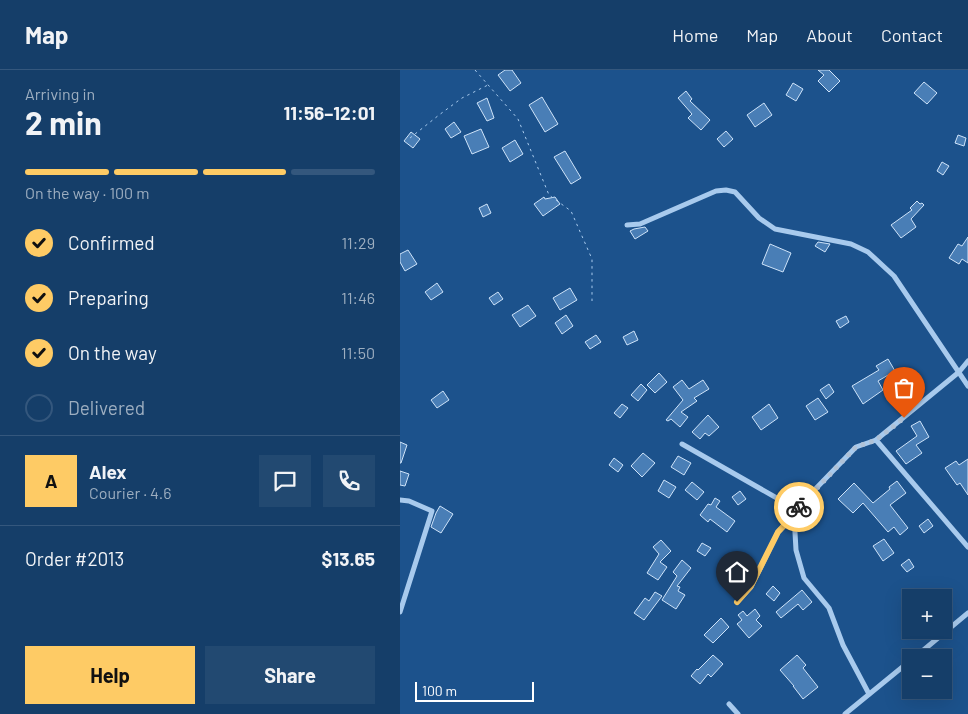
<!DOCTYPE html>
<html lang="en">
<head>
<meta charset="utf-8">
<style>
	body { margin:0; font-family:Barlow,sans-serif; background:#224971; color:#f1f3f6; height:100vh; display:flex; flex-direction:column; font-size:19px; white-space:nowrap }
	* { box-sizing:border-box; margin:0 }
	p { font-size:16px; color:#9daec0 }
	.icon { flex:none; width:28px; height:28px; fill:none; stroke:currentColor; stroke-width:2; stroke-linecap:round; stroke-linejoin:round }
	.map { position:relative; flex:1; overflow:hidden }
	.sheet { display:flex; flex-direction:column; background:#153e69; width:400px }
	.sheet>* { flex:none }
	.controls { position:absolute; left:502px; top:519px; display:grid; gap:10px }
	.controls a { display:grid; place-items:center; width:50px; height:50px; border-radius:0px; background:#153e69; box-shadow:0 5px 20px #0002,0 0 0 1px #34577d; font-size:25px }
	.scale { position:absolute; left:15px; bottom:12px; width:119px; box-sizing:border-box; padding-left:5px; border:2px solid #fff; border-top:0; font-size:14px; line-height:18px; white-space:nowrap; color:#fff; -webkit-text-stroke:4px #1c528c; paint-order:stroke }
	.pin { position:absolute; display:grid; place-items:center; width:42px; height:42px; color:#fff; margin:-51px -21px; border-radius:50% 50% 50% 0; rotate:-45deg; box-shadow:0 0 5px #0007 }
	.pin .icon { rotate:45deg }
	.courier { position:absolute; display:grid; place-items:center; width:50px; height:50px; margin:-25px; border:4px solid #fecb65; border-radius:50%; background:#fff; color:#222; box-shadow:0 1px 6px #0007 }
	.summary em { font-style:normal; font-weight:700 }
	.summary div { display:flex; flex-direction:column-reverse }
	.summary { display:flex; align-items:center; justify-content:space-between; height:85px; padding:0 25px }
	h1 { font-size:32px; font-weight:700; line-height:38px }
	.bar { display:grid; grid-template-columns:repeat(4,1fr); gap:8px 5px; align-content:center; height:60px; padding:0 25px }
	.bar i { height:6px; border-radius:4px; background:#34577d }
	.bar .active { background:#fecb65 }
	.bar p { grid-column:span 4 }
	.line { display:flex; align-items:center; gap:12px; padding:0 25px; border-top:1px solid #34577d }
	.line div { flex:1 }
	.round { display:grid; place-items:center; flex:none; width:52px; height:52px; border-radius:0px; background:#224971 }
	ol { padding:0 25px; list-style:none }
	li { display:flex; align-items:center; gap:15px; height:55px }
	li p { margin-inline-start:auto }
	li .icon { padding:5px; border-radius:50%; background:#fecb65; color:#111; stroke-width:4 }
	li:last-child { color:#9daec0 }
	li i { width:28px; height:28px; border:2px solid #34577d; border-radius:50% }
	.button { display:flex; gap:10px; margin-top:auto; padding:10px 25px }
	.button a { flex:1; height:58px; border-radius:0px; background:#fecb65; color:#111; font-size:20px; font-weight:700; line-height:58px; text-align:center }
	.button a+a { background:#224971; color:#f1f3f6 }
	header { display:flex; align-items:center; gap:30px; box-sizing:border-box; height:70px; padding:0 25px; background:#153e69; border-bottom:1px solid #34577d }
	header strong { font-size:24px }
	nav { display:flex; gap:28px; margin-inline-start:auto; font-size:18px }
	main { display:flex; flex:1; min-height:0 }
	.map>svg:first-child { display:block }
	.building { fill:#497eb6; stroke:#cee3f9 }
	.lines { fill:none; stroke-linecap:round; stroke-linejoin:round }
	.path { stroke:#a8caed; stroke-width:1; stroke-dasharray:2.5 4; stroke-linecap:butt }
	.street { stroke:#a8caed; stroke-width:5 }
	.done { stroke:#b0c2d7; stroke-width:5; stroke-dasharray:0 9 }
	.route { stroke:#fecb65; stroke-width:6 }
</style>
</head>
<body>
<header>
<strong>Map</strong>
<nav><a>Home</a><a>Map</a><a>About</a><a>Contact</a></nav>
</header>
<main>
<section class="sheet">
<div class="summary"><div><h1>2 min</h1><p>Arriving in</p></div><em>11:56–12:01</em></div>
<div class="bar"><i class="active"></i><i class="active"></i><i class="active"></i><i></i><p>On the way · 100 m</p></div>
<ol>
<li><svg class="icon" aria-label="check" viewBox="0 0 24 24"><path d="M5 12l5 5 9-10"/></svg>Confirmed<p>11:29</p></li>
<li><svg class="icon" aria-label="check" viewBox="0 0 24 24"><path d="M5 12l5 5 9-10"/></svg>Preparing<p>11:46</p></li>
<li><svg class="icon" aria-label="check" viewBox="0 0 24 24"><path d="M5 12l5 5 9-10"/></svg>On the way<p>11:50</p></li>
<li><i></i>Delivered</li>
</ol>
<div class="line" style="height:90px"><b class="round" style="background:#fecb65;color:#111">A</b><div><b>Alex</b><p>Courier · 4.6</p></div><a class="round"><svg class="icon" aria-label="chat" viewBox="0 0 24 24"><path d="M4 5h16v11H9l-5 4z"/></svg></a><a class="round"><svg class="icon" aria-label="phone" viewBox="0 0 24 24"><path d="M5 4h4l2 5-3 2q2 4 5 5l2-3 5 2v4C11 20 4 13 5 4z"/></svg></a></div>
<div class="line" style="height:65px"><div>Order #2013</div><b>$13.65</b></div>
<div class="button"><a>Help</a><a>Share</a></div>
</section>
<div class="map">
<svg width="568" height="644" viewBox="0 0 568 644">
	<rect width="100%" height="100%" fill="#1c528c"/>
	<g class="building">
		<path d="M105 0H112L121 13 110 21 98 5Z"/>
		<path d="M418 0H429L440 11 429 22 418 11 424 5Z"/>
		<path d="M524 12 537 23 527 34 514 23Z"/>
		<path d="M393 13 403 19 396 31 386 25Z"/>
		<path d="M286 21 292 29 290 31 310 50 301 60 288 48 292 44 278 28Z"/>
		<path d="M142 27 158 54 145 62 129 35Z"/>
		<path d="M87 28 94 48 87 51 77 33Z"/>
		<path d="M364 33 372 45 355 57 347 45Z"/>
		<path d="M54 52 61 62 51 68 45 59Z"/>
		<path d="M81 59 89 77 72 84 64 66Z"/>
		<path d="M326 61 333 69 324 77 317 69Z"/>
		<path d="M11 62 20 69 13 78 4 71Z"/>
		<path d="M558 65 566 68 564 76 555 73Z"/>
		<path d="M115 70 123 84 110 92 102 78Z"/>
		<path d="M165 81 181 108 171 114 154 87Z"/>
		<path d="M542 92 549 96 543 105 537 101Z"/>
		<path d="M144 127 145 129 155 127 160 134 143 146 134 134Z"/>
		<path d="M517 131 520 134 522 133 524 135 511 149 516 157 501 168 491 155 512 140 510 138Z"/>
		<path d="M87 134 91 143 83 147 79 138Z"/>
		<path d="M245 157 248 161 235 169 230 161 234 159Z"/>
		<path d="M568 167V193L562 189 559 194 549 188 558 174 562 176Z"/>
		<path d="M418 172 430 174 425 182 415 176Z"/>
		<path d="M370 174 391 183 383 202 362 194Z"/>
		<path d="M8 180 17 194 5 201 0 192V184Z"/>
		<path d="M37 213 43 222 31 230 25 222Z"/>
		<path d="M170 218 177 230 160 240 153 228Z"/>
		<path d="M98 222 103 229 94 235 89 228Z"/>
		<path d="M128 235 136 246 120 257 112 245Z"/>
		<path d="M166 245 173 256 162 264 155 253Z"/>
		<path d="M446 246 449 252 440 258 436 251Z"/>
		<path d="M234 261 238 270 227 275 223 267Z"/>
		<path d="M196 265 201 272 190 279 185 272Z"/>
		<path d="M488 289 495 301 478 311 483 320 463 334 452 316 479 300 476 296Z"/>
		<path d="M259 303 267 312 255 323 247 315Z"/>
		<path d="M282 310 289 319 303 310 309 319 294 328 297 331 281 342 288 347 280 357 271 349 268 351 266 350 283 330 273 317Z"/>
		<path d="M241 314 247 320 238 331 231 325Z"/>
		<path d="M429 314 434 322 426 329 420 320Z"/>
		<path d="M43 321 49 330 37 338 31 330Z"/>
		<path d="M418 328 428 342 415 350 406 336Z"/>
		<path d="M222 334 228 338 220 348 214 343Z"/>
		<path d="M369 334 378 348 361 360 352 347Z"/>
		<path d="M308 345 319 357 309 366 305 363 300 369 292 362Z"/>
		<path d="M520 351 529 367 516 375 522 383 506 394 496 381 517 366 511 356Z"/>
		<path d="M0 372 7 375 1 393H0Z"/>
		<path d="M243 383 255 393 242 407 231 396Z"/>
		<path d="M278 386 291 393 284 405 271 397Z"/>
		<path d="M214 388 223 395 218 402 209 395Z"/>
		<path d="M568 389V425L560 413 557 415 545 398 556 391 559 395Z"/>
		<path d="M0 401 9 404 5 416 0 415Z"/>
		<path d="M264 410 276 417 269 428 258 421Z"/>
		<path d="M497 411 506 423 490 435 508 458 500 465 494 457 488 462 463 433 453 443 438 429 454 413 473 433 490 419 489 417Z"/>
		<path d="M292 412 304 422 297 430 285 420Z"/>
		<path d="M340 421 346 429 338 435 332 427Z"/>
		<path d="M315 428 320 431 316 437 335 451 327 462 310 449 308 452 300 445 308 434 311 435Z"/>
		<path d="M40 436 53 444 41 463 31 457 36 443Z"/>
		<path d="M528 449 533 456 524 463 519 456Z"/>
		<path d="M484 469 494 483 483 491 473 476Z"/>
		<path d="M261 470 271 481 260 492 267 497 258 510 247 503 259 484 253 477Z"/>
		<path d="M302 473 311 478 305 486 297 481Z"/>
		<path d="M509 489 514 497 507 502 501 495Z"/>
		<path d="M282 490 291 498 277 516 280 517 278 521 285 525 276 539 262 530 277 506 273 502Z"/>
		<path d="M373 516 380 523 374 531 366 524Z"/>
		<path d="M402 520 412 532 403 540 398 534 381 548 376 542Z"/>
		<path d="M255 522 262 526 244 550 234 543 245 528 249 531Z"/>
		<path d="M355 539 360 546 356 550 362 556 349 568 337 554 342 550 338 545 343 541 347 546Z"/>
		<path d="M321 548 329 557 313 573 304 565Z"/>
		<path d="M313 585 323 594 311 607 308 604 300 614 291 606 297 599 298 600Z"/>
		<path d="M397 585 406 595 403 598 418 617 403 629 393 616H394L380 600Z"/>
	</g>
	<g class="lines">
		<g class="path">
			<path d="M75 0 118 49 149 125 171 141 192 189V231"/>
			<path d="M10 68 39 45 62 28 88 15"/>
		</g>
		<g class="street">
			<path d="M227 155 240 154 316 121 326 120 335 122 359 148 375 159 451 174 468 182 494 206 568 316"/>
			<path d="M568 291 559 302 476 370 568 477"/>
			<path d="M282 374 389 435 394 445 396 480 404 508 429 538 443 575 469 624"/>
			<path d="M0 430 9 431 32 441 0 542"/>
			<path d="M337 532 351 517 378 462 394 445 399 436 456 377 476 370"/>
			<path d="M514 588 568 543"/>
			<path d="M329 634 338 644"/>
			<path d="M445 644 511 590"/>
		</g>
	</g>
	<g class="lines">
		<path class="done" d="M399 437 456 377 476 370 504 348"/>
		<path class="route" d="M337 532 351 516 378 462 394 445 399 437"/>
	</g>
</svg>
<div class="controls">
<a>+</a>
<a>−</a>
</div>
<div class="scale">100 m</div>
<div class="pin" style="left:504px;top:348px;background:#ea580c"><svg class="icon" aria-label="bag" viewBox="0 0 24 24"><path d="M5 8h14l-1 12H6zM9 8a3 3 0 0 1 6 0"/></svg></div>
<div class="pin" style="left:337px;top:532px;background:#1f2937"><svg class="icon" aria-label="home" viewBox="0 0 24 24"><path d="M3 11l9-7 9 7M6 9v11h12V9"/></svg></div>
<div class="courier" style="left:399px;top:437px"><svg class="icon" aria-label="bike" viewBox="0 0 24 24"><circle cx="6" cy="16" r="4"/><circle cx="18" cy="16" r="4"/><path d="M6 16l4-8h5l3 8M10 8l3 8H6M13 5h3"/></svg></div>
</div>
</main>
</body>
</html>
